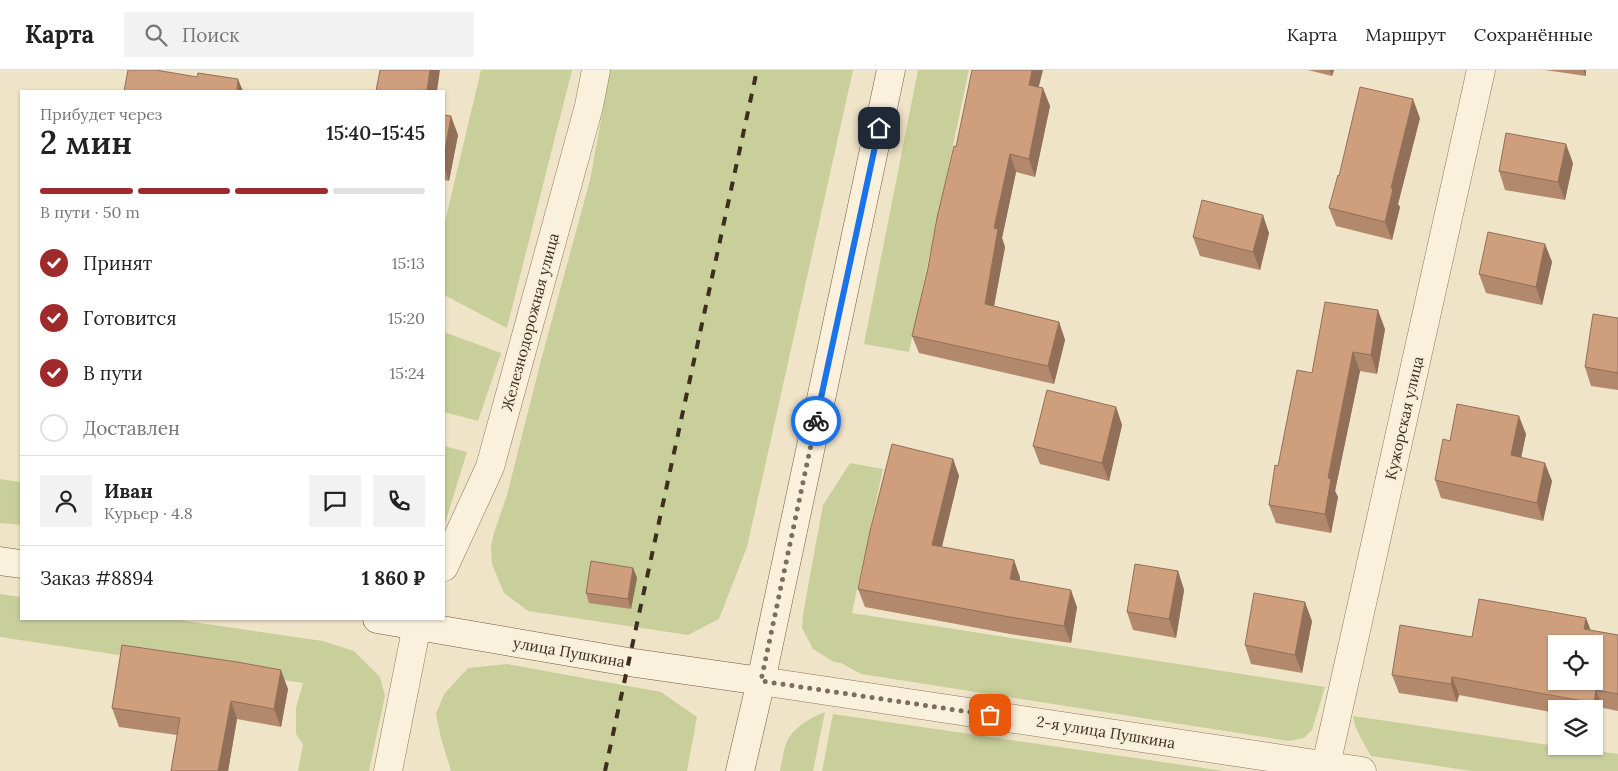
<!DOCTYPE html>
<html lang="ru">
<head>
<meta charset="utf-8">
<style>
	body { margin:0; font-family:Lora,serif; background:#f2f2f2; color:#222; height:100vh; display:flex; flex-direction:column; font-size:19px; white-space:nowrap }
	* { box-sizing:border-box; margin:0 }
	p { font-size:16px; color:#767676 }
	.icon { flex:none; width:28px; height:28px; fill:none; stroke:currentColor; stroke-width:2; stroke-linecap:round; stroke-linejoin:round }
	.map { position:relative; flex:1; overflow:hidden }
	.sheet { position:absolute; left:20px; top:20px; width:425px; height:530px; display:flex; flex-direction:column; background:#fff; border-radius:0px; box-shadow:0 1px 4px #0004 }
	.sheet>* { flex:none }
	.buttons { position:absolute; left:1548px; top:565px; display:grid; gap:10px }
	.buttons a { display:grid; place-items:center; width:55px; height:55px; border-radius:0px; background:#fff; box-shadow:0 1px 4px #0004; font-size:25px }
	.pin { position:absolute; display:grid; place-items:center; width:42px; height:42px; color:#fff; margin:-21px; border-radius:10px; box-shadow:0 2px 8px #0006 }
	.courier { position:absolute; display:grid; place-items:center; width:50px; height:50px; margin:-25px; border:4px solid #1a73e8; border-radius:50%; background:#fff; color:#222; box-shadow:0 1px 6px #0007 }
	.overview em { font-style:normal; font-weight:600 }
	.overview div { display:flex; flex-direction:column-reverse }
	.overview { display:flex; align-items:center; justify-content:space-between; height:85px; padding:0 20px }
	h1 { font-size:32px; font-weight:600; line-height:38px }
	.bar { display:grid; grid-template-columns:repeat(4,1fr); gap:8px 5px; align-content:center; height:60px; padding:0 20px }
	.bar i { height:6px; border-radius:4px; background:#e0e0e0 }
	.bar .selected { background:#9e2a2b }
	.bar p { grid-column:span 4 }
	.line { display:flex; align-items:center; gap:12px; padding:0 20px; border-top:1px solid #e0e0e0 }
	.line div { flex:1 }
	.round { display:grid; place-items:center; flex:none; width:52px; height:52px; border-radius:0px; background:#f2f2f2 }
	ol { padding:0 20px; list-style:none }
	li { display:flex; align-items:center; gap:15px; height:55px }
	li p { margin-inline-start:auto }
	li .icon { padding:5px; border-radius:50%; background:#9e2a2b; color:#fff; stroke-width:4 }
	li:last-child { color:#767676 }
	li i { width:28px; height:28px; border:2px solid #e0e0e0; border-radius:50% }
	header { display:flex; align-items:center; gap:30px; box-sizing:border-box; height:70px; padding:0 25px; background:#fff; border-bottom:1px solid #e0e0e0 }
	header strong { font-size:24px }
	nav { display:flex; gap:28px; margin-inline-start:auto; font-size:18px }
	.search { width:350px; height:45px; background:#f2f2f2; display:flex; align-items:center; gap:12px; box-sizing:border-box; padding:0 18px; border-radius:0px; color:#767676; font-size:19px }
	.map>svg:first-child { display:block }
	.green { fill:#c9cf9b }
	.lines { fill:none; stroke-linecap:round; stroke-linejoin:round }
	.minor-casing { stroke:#8d765c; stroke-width:29 }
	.secondary-casing { stroke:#6f573f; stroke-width:29 }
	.minor { stroke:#faf1dc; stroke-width:28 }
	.secondary { stroke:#faf1dc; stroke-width:28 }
	.rail { stroke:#3d2e20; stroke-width:4; stroke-dasharray:9 9; stroke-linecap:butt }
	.wall { fill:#b2896c }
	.shaded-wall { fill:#916f58 }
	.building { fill:#cf9f7d; stroke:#916f58; fill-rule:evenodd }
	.done { stroke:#7c6e5b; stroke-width:5; stroke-dasharray:0 9 }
	.route { stroke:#1a73e8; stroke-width:6 }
	.labels { text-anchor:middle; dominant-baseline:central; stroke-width:4; stroke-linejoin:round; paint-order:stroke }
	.street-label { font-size:15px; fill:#3d2e20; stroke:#f7eed8 }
</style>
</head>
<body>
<header>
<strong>Карта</strong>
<div class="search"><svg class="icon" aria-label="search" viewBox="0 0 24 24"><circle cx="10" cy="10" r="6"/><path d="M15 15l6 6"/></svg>Поиск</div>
<nav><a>Карта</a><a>Маршрут</a><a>Сохранённые</a></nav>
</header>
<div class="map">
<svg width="1618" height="701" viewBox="0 0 1618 701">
	<rect width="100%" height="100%" fill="#f0e4c8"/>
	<g class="green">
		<path d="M481 0H572L507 258 444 225V156Z"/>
		<path d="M610 0H853L747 477 719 549 688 565 528 541 504 523 492 494 491 476 494 463 507 425 541 290 590 110Z"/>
		<path d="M918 0H969L909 282 864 274Z"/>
		<path d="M444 262 501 283 478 351 444 342Z"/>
		<path d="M444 376 467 382 444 457Z"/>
		<path d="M850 393 883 399 852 543 1325 617 1312 660 1304 668 1289 671 861 604 841 593 834 592 813 579 802 558 803 544 823 435Z"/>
		<path d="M0 409 21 412V455L0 453Z"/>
		<path d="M0 524 21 527V549H173L323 571 354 581 380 607 385 626 369 701H298L303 674 296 664V638L303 613 0 567Z"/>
		<path d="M507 594 661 622 697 647 687 701H451L441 668 436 644 444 624 468 598Z"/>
		<path d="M825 642 813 701H780C782 692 783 682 786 674 792 658 810 648 825 642Z"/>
		<path d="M833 644 1224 701H822Z"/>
		<path d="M1353 646 1556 676 1618 684V701H1472L1371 686C1364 673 1355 661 1353 646Z"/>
	</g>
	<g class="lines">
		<defs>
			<g id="minor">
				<path d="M444 497 490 397 589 36 596 0"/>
				<path d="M761 611 1362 701"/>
				<path d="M1326 695 1481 0"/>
				<path d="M388 701 417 555 420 549"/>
			</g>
			<g id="secondary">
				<path d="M0 491 21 494"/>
				<path d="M377 549 628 592 761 611"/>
				<path d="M740 701 761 611 891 0"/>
			</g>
		</defs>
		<use href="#minor" class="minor-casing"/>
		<use href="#secondary" class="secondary-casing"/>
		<use href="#minor" class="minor"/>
		<use href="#secondary" class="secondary"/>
		<path class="rail" d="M605 701 757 0"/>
	</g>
	<g class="wall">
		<path d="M1308 0H1334L1332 6Z"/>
		<path d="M1545 0H1586V6Z"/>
		<path d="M1039 17 1050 36 1035 107 1016 102 1002 168 1005 177 994 236 1059 252 1065 270 1054 314 919 283 912 266 956 77Z"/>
		<path d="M444 45 458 65 449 111 444 110Z"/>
		<path d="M1420 48 1398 134 1400 137 1392 170 1336 156 1329 138 1339 106Z"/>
		<path d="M1573 93 1565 130 1505 120 1499 101Z"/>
		<path d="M1269 163 1260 200 1200 186 1193 167Z"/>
		<path d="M1545 174 1552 192 1542 235 1486 223 1479 204Z"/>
		<path d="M1618 248V320L1591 316 1585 297Z"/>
		<path d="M1385 259 1377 304 1360 301 1335 421 1338 427 1331 463 1276 453 1269 435 1278 396 1312 303Z"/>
		<path d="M1116 337 1122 355 1109 411 1040 394 1033 376Z"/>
		<path d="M1526 364 1521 387 1552 411 1543 451 1441 428 1435 410 1450 371Z"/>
		<path d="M953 389 959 406 942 477 1020 507 1019 511 1077 537 1071 573 1010 564 865 537 858 519Z"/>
		<path d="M633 498 637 508 631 539 589 533 586 523Z"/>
		<path d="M1178 501 1184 520 1176 568 1133 560 1127 542Z"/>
		<path d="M1312 551 1302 603 1251 594 1245 575Z"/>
		<path d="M1591 561 1618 565V641L1603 638 1601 651 1594 650V639H1556V643L1459 625 1457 632 1399 623 1392 605 1472 567Z"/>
		<path d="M288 619 281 657 237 649 228 701H171L177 665 119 657 112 638Z"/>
	</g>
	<g class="shaded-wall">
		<path d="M430 0H440L437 21H427Z"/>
		<path d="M1032 0H1043L1035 32 1029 15Z"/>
		<path d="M1330 0H1334L1332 6Z"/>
		<path d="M1583 0H1586V6Z"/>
		<path d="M238 9 243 21H237Z"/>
		<path d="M1043 18 1050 36 1035 107 1029 89Z"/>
		<path d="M1413 29 1420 48 1398 134 1400 137 1392 170 1385 152 1391 118Z"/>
		<path d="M451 46 458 65 449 111 444 95V87Z"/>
		<path d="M1566 74 1573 93 1565 130 1558 112Z"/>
		<path d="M1010 84 1016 102 1002 168 1005 177 991 252 985 234 994 158Z"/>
		<path d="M1263 145 1269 163 1260 200 1253 182Z"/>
		<path d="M1545 174 1552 192 1542 235 1536 217Z"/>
		<path d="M1378 240 1385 259 1377 304 1371 285Z"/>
		<path d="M1059 252 1065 270 1054 314 1048 296Z"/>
		<path d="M1353 282 1360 301 1335 421 1338 427 1331 463 1325 444 1328 408Z"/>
		<path d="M1116 337 1122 355 1109 411 1102 393Z"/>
		<path d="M1519 346 1526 364 1518 403 1511 385Z"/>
		<path d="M953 389 959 406 938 492 932 475Z"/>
		<path d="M1545 393 1552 411 1543 451 1537 433Z"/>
		<path d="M1014 490 1020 507 1017 527 1010 509Z"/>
		<path d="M633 498 637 508 631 539 628 529Z"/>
		<path d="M1178 501 1184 520 1176 568 1169 549Z"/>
		<path d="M1071 520 1077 537 1071 573 1064 556Z"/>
		<path d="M1305 532 1312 551 1302 603 1295 585Z"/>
		<path d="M1586 548 1593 566 1584 559Z"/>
		<path d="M281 600 288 619 281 657 274 639Z"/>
		<path d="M1452 607 1459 625 1457 632 1451 614Z"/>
		<path d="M1596 620 1603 638 1601 651 1594 633Z"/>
		<path d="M231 631 237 649 228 701H218Z"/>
	</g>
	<g class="building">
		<path d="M128 0H156L197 7 198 3 238 9 237 21H124Z"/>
		<path d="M380 0H430L427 21H376Z"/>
		<path d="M972 0H1032L1029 15 1043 18 1029 89 1010 84 994 158 998 159 985 234 1059 252 1048 296 912 266 928 198 937 148 954 76 956 77Z"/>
		<path d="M1360 17 1413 29 1391 118 1393 119 1385 152 1329 138 1338 105 1339 106Z"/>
		<path d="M444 45 451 46 444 87Z"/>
		<path d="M1506 63 1566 74 1558 112 1499 101Z"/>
		<path d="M1202 130 1263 145 1253 182 1193 167Z"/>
		<path d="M1488 162 1545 174 1536 217 1479 204Z"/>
		<path d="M1325 232 1378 240 1371 285 1353 282 1328 408 1331 409 1325 444 1269 435 1275 395 1278 396 1297 300 1312 303Z"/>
		<path d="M1593 244 1618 248V303L1585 297Z"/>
		<path d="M1047 320 1116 337 1102 393 1033 376Z"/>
		<path d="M1457 334 1519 346 1511 385 1545 393 1537 433 1435 410 1443 369 1450 371Z"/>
		<path d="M892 374 953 389 932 475 1014 490 1010 509 1071 520 1064 556 1004 546 858 519 870 461Z"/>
		<path d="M591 491 633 498 628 529 586 523Z"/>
		<path d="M1135 494 1178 501 1169 549 1127 542Z"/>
		<path d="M1254 523 1305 532 1295 585 1245 575Z"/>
		<path d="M1479 529 1586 548 1584 559 1618 565V624L1596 620 1594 633 1452 607 1451 614 1392 605 1400 555 1472 567ZM1556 574H1594V611H1556Z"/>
		<path d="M122 575 237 592 281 600 274 639 231 631 218 701H171L180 648 112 638Z"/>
	</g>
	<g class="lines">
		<path class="done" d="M816 351 761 611 990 645"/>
		<path class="route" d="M816 351 879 58"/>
	</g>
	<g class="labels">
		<g class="street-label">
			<text transform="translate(530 252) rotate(-75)">Железнодорожная улица</text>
			<text transform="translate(1404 348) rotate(-77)">Кужорская улица</text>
			<text transform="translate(569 582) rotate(10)">улица Пушкина</text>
			<text transform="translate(1106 662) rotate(9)">2-я улица Пушкина</text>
		</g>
	</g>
</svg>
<div class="buttons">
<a><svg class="icon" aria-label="locate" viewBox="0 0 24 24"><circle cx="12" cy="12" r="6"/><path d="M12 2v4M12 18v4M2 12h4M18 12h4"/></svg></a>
<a><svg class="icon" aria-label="layers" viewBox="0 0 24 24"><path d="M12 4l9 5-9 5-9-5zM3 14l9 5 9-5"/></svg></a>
</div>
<div class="pin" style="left:990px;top:645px;background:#ea580c"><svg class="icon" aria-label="bag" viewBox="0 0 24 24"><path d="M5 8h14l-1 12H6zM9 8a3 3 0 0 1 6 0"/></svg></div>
<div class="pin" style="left:879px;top:58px;background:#1f2937"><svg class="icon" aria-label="home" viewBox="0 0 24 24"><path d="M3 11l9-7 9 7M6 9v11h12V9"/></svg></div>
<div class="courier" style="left:816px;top:351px"><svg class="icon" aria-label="bike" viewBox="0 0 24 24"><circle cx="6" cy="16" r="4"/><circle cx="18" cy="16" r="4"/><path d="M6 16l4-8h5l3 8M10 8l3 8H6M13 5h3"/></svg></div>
<section class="sheet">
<div class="overview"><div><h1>2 мин</h1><p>Прибудет через</p></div><em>15:40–15:45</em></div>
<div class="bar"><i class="selected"></i><i class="selected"></i><i class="selected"></i><i></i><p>В пути · 50 m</p></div>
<ol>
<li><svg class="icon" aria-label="check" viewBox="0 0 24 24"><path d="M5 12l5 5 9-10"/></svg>Принят<p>15:13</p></li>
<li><svg class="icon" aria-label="check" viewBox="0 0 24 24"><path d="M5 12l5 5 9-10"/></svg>Готовится<p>15:20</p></li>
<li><svg class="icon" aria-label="check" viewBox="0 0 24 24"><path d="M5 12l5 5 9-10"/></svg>В пути<p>15:24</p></li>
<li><i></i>Доставлен</li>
</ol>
<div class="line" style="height:90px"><a class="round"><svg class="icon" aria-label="person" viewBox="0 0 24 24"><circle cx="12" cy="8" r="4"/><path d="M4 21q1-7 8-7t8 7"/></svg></a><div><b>Иван</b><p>Курьер · 4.8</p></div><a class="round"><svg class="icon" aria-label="chat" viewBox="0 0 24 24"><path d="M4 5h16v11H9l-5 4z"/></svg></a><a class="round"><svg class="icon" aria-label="phone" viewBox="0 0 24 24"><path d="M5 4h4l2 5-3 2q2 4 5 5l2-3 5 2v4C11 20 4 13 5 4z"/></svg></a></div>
<div class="line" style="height:65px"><div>Заказ #8894</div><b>1 860 ₽</b></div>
</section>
</div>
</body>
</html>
